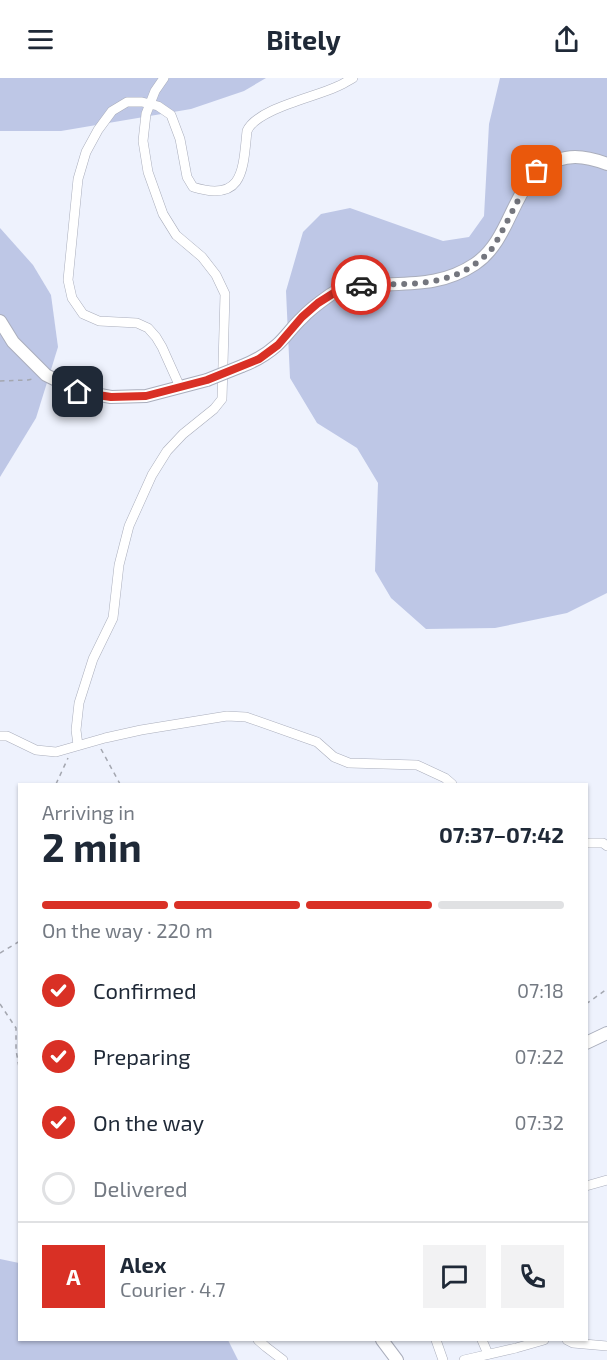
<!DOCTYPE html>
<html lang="en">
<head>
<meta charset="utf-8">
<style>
	body { margin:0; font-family:"Exo 2",sans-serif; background:#f2f2f3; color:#1f2937; height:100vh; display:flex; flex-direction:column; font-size:22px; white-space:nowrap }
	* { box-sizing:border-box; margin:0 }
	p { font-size:20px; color:#747a83 }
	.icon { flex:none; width:33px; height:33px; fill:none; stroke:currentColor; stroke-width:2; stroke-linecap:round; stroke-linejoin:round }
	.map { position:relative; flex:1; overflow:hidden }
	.sheet { position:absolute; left:18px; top:705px; width:570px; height:558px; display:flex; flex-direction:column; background:#fff; border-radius:0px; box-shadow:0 2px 4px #0004 }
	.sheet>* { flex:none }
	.pin { position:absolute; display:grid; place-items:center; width:51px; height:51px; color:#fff; margin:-26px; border-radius:12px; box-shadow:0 3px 9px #0006 }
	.courier { position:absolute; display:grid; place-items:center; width:60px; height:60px; margin:-30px; border:4px solid #d93025; border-radius:50%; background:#fff; color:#222; box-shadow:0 2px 8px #0007 }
	.overview em { font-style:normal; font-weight:700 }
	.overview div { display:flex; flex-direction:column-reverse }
	.overview { display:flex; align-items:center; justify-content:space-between; height:102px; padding:0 24px }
	h1 { font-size:39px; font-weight:700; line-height:45px }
	.bar { display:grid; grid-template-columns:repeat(4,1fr); gap:9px 6px; align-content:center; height:72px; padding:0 24px }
	.bar i { height:8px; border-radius:4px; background:#e0e1e3 }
	.bar .active { background:#d93025 }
	.bar p { grid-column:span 4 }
	.line { display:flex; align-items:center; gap:15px; padding:0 24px; border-top:2px solid #e0e1e3 }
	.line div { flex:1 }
	.round { display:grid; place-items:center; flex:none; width:63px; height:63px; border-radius:0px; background:#f2f2f3 }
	ol { padding:0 24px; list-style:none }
	li { display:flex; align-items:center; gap:18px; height:66px }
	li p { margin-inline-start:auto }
	li .icon { padding:6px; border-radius:50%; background:#d93025; color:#fff; stroke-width:4 }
	li:last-child { color:#747a83 }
	li i { width:33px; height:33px; border:3px solid #e0e1e3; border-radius:50% }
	header { display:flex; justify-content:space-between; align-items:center; height:78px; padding:0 24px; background:#fff; font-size:27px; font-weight:700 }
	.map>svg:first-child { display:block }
	.green { fill:#bec7e6 }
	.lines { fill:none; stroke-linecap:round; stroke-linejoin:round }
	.minor-casing { stroke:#aaaebc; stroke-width:10 }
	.tertiary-casing { stroke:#aaaebc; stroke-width:14 }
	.path { stroke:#a4a7b0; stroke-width:1.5; stroke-dasharray:4.5 4.5; stroke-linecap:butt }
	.minor { stroke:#fff; stroke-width:9 }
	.tertiary { stroke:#fff; stroke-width:12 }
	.tertiary-bridge-casing { stroke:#aaaebc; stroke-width:14; stroke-linecap:butt }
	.tertiary-bridge { stroke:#fff; stroke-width:12 }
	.done { stroke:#74767e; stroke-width:6; stroke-dasharray:0 10.8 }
	.route { stroke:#d93025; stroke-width:8 }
</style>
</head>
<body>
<header><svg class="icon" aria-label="menu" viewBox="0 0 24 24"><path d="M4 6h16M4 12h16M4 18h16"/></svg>Bitely<svg class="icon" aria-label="share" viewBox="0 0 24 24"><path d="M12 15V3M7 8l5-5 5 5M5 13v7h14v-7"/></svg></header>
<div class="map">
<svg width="607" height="1282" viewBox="0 0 607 1282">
	<rect width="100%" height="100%" fill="#eef2fd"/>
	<g class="green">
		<path d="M0 0H266L244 13 191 31 61 53H0Z"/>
		<path d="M500 0H607V515L567 535 495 550 426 551 391 520 375 493 378 405 357 370 317 345 290 300 286 213 303 154 321 136 350 130 443 163 469 159 484 138 489 46Z"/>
		<path d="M0 150 33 187 51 217 58 269 36 340 0 399Z"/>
		<path d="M0 1181 19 1185 20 1262H228L238 1282H0Z"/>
	</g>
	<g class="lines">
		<defs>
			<g id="minor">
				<path d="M180 309 162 269 156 259 148 250 137 245 99 243 83 236 72 220 68 202 78 101 86 74 98 52 112 33 127 24H142L158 28 171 37 180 61 187 99 193 109C244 125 243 91 247 53 256 31 315 19 336 9 342 7 347 3 353 0"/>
				<path d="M0 658H7L36 672 56 674 105 660 141 652 227 638 246 639 317 664 334 679 349 685 417 687 445 700 452 706"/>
				<path d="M78 667 76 652 79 625 93 581 113 540 119 487 129 448 152 397 167 373 183 356 214 331 222 321 225 216 216 197 202 179 176 157 163 136 148 94 143 63 146 36 155 13 164 0"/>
				<path d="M586 765H603L607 768"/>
				<path d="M586 1108 607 1102"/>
				<path d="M258 1262 266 1269 283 1282"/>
				<path d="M436 1262 443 1282"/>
				<path d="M482 1262 488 1276"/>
				<path d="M567 1262 573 1265 607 1268"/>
				<path d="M464 1282 516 1270 544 1262"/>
			</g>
			<g id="tertiary">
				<path d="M0 243 13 264 46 297 78 313 111 319 146 318 207 302"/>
				<path d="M242 288C255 283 267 276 277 267 286 259 293 248 302 240 310 231 320 224 330 217 335 214 341 210 346 208 355 206 365 207 374 207 411 205 442 208 475 186 515 159 511 98 558 82 573 76 592 80 607 86"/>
				<path d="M586 965 607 955"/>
				<path d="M382 1262 397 1282"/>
			</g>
		</defs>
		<use href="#minor" class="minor-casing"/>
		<use href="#tertiary" class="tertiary-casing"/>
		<g class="path">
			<path d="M0 303 28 302 33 301"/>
			<path d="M101 671 120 706"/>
			<path d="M56 706 68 680"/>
			<path d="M20 777V778"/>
			<path d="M0 875 20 863"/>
			<path d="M0 926 16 950V972L20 995"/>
			<path d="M586 926 607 911"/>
		</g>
		<use href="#minor" class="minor"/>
		<use href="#tertiary" class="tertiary"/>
		<defs>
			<path id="tertiary-bridge" d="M207 302 242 288"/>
		</defs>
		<use href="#tertiary-bridge" class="tertiary-bridge-casing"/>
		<use href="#tertiary-bridge" class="tertiary-bridge"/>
	</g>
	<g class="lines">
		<path class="done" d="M361 207C402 205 446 211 480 182 485 178 490 174 493 169 509 143 518 117 537 93"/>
		<path class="route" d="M78 314 111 319 146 318 207 302 259 281 278 267 302 239 318 225 345 208 361 207"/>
	</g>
</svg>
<div class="pin" style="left:537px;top:93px;background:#ea580c"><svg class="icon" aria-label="bag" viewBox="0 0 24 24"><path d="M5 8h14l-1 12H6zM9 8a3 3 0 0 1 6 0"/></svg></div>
<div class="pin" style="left:78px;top:314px;background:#1f2937"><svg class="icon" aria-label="home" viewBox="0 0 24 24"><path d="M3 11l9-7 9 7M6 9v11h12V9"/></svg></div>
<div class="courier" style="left:361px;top:207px"><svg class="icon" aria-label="car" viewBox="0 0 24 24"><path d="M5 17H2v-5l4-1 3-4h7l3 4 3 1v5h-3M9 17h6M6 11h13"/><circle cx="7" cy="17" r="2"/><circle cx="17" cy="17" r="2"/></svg></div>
<section class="sheet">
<div class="overview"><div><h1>2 min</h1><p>Arriving in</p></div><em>07:37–07:42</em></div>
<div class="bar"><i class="active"></i><i class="active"></i><i class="active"></i><i></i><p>On the way · 220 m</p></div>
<ol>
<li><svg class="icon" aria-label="check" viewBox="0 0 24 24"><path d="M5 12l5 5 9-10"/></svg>Confirmed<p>07:18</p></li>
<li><svg class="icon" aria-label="check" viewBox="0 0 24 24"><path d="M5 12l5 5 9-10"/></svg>Preparing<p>07:22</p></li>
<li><svg class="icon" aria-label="check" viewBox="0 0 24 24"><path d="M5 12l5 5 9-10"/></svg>On the way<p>07:32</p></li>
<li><i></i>Delivered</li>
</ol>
<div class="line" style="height:108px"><b class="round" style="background:#d93025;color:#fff">A</b><div><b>Alex</b><p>Courier · 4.7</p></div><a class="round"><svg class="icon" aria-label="chat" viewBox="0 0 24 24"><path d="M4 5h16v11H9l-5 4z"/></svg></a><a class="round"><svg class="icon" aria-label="phone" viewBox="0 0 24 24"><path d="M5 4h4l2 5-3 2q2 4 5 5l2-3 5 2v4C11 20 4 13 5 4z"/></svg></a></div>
</section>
</div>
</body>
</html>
